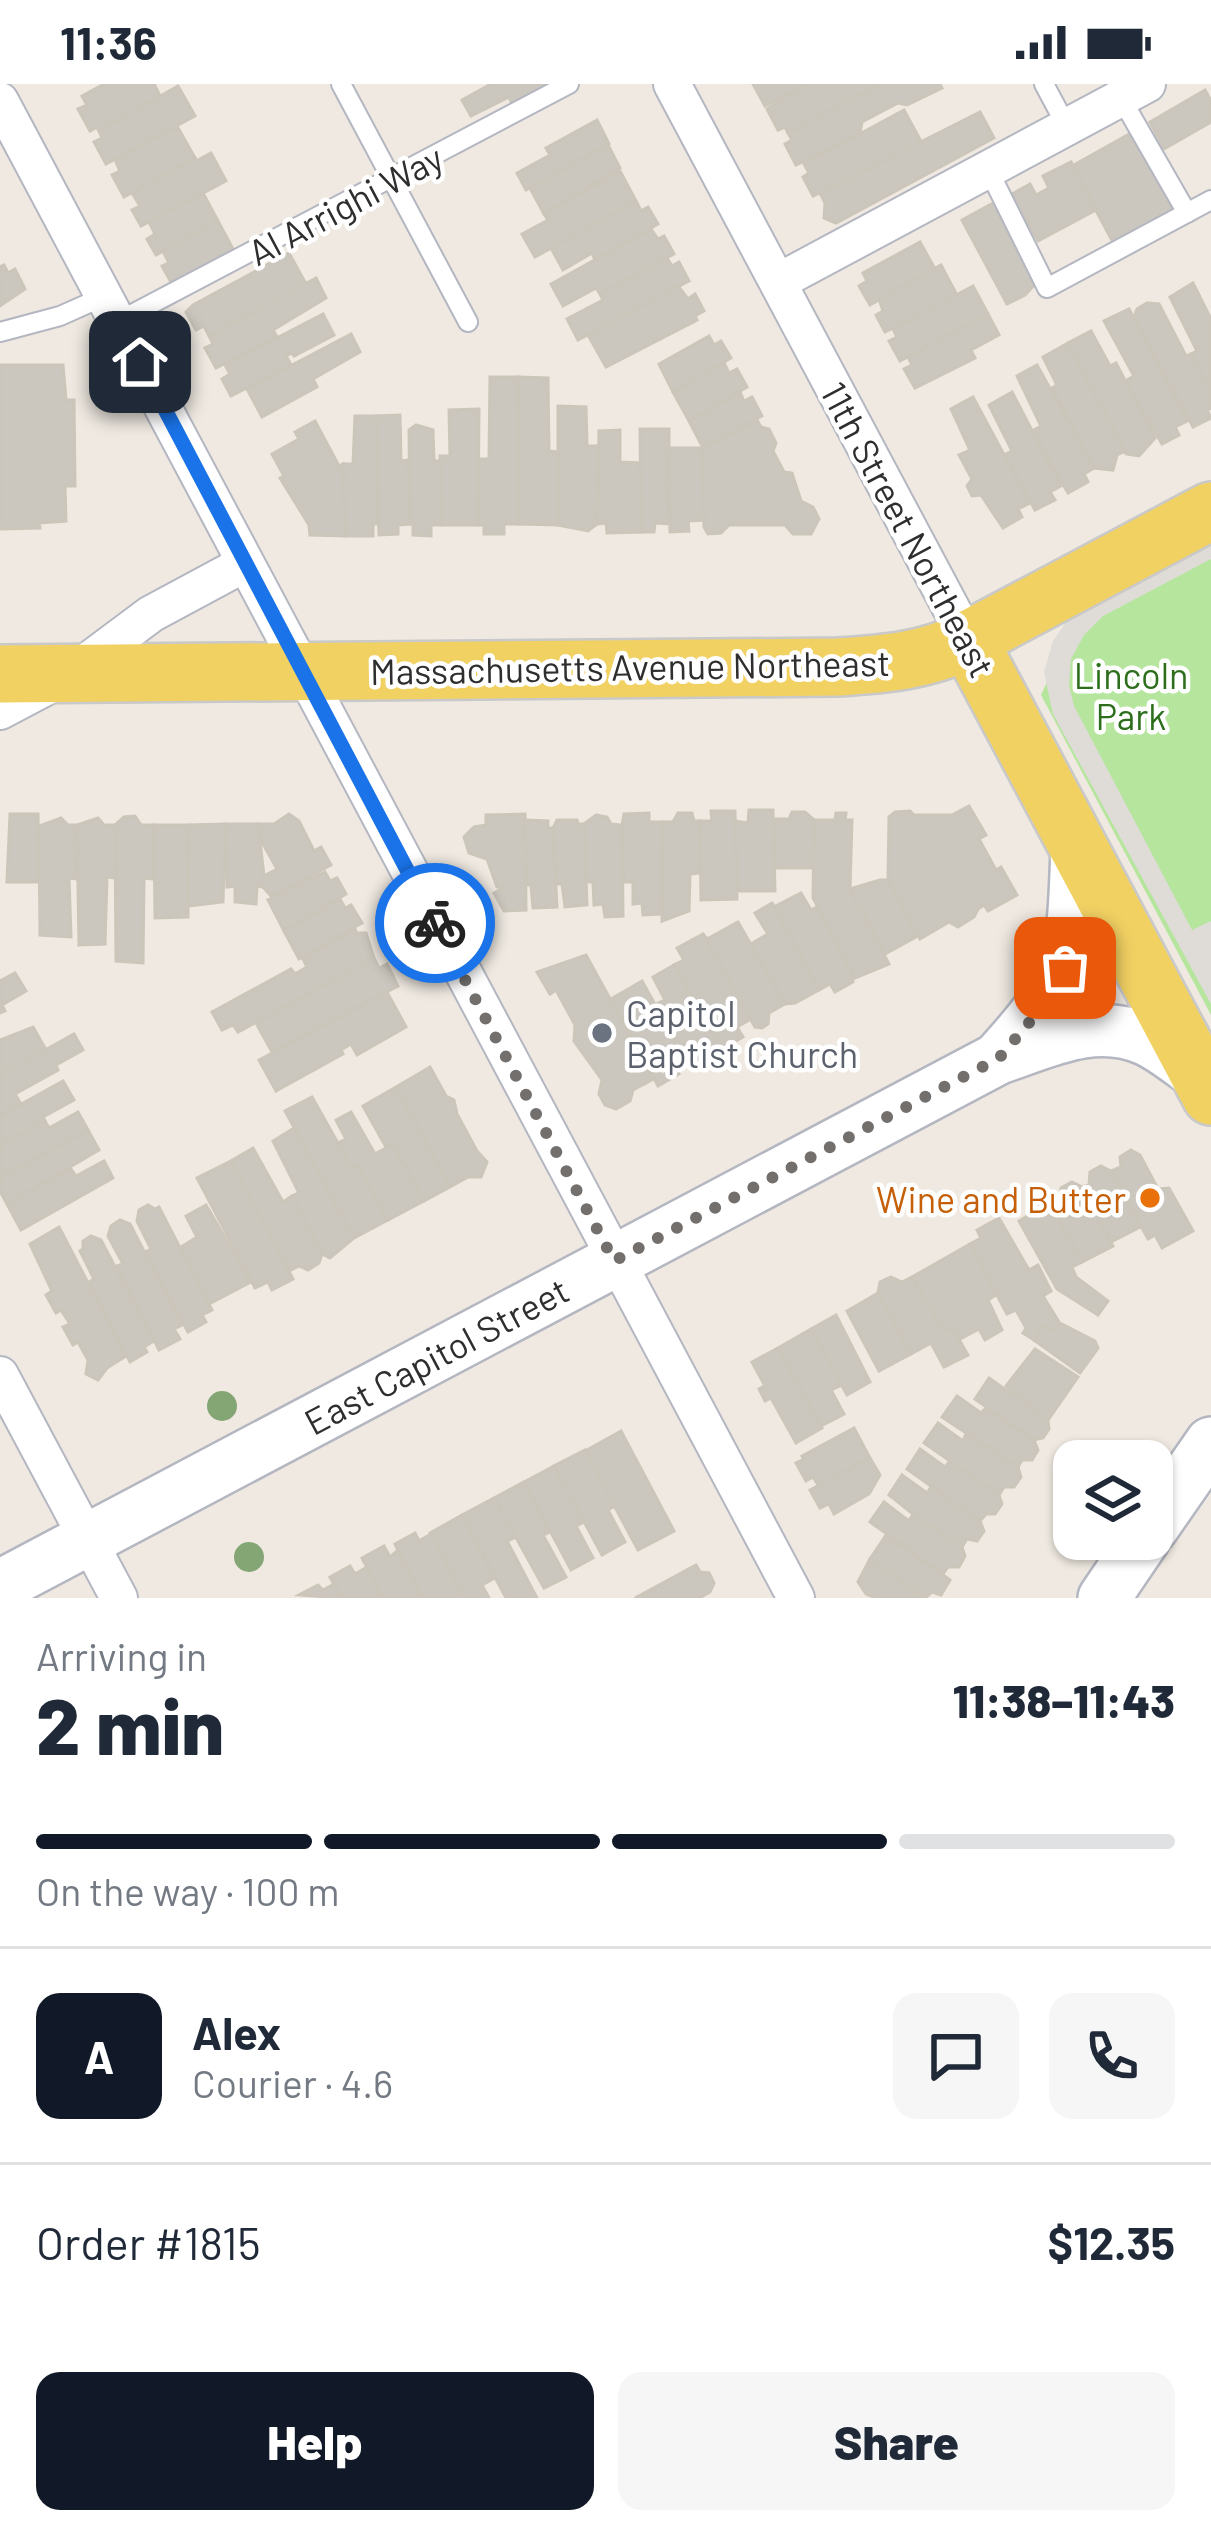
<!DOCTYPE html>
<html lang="en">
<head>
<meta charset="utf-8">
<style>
	body { margin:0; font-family:Barlow,sans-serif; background:#f6f6f7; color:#1f2937; height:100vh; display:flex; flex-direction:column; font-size:45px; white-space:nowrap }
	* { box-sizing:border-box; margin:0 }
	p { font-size:39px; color:#747a83 }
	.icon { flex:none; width:66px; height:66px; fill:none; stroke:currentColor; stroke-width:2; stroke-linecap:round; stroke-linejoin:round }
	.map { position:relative; height:1514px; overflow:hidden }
	.side { display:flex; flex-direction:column; background:#fff; flex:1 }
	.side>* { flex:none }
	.tools { position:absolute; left:1053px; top:1356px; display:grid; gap:24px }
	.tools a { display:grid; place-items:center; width:120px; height:120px; border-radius:24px; background:#fff; box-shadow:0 3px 9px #0004; font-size:60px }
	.pin { position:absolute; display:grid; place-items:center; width:102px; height:102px; color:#fff; margin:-51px; border-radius:24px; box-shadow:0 6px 18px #0006 }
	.courier { position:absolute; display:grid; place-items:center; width:120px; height:120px; margin:-60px; border:9px solid #1a73e8; border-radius:50%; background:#fff; color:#222; box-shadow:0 3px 15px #0007 }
	.head em { font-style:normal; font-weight:800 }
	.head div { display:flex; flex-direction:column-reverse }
	.head { display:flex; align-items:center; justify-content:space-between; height:204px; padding:0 36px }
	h1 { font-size:78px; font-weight:800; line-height:90px }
	.bar { display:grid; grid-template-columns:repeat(4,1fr); gap:18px 12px; align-content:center; height:144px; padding:0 36px }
	.bar i { height:15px; border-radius:9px; background:#e0e1e3 }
	.bar .on { background:#111827 }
	.bar p { grid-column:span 4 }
	.line { display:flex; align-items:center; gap:30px; padding:0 36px; border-top:3px solid #e0e1e3 }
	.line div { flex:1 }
	.round { display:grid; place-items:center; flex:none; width:126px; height:126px; border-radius:24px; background:#f6f6f7 }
	.cta { display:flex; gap:24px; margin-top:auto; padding:24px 36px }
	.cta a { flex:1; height:138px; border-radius:24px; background:#111827; color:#fff; font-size:48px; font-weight:800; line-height:138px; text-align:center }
	.cta a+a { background:#f6f6f7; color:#1f2937 }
	.status { display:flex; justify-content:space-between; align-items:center; height:84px; padding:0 60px; background:#fff; direction:ltr }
	.status svg { height:33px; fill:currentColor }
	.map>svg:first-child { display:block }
	.green { fill:#b6e59e }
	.plaza { fill:#dfdcd8 }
	.building { fill:#cbc7bf; stroke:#cbc5ba; stroke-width:3 }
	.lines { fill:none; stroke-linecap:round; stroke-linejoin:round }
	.lane-casing { stroke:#b4b7c1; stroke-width:22 }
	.street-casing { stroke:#b4b7c1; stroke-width:40 }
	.secondary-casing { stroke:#b4b7c1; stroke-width:56 }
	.primary-casing { stroke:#c9c9c9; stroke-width:62 }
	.lane { stroke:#fff; stroke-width:18 }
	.street { stroke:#fff; stroke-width:36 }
	.secondary { stroke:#fff; stroke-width:51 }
	.primary { stroke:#f2d163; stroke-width:57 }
	.tree { fill:#84a574 }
	.done { stroke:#726f6d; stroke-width:12; stroke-dasharray:0 21.6 }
	.route { stroke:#1a73e8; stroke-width:15 }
	.worship-dot { fill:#6b7280; stroke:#fff; stroke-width:4.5 }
	.food-dot { fill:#e8710a; stroke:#fff; stroke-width:4.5 }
	.labels { text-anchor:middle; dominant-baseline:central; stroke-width:9; stroke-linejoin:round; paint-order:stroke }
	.street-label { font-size:36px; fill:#2e2e2e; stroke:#fff }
	.park-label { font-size:36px; fill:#2c6e1b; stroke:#fff }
	.worship-label { font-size:36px; fill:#5b616d; stroke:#fff; text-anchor:start }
	.food-label { font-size:36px; fill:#c56008; stroke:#fff; text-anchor:end }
</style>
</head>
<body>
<div class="status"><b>11:36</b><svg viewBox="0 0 49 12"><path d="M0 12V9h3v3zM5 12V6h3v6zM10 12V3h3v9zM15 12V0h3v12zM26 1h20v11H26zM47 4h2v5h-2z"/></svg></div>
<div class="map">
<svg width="1211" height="1514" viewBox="0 0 1211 1514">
	<rect width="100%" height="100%" fill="#efe9e1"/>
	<path class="green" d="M1211 462V931L1041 611 1077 533Z"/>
	<path class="plaza" d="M1211 451V475L1103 532 1084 551 1071 575 1069 601 1074 622 1192 846 1211 837V920L1053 630 1044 588 1053 557 1073 528Z"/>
	<g class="building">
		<path d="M104 0H154L160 12 99 47 97 43 90 47 78 25 87 21 82 12Z"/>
		<path d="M491 0H550L512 20 509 13 471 32 462 16Z"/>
		<path d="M753 0H807L765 22Z"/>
		<path d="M807 0H881L788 49 785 43 778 46 767 25Z"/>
		<path d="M881 0H940L942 4 907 21 898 19 862 38 860 49 796 81 785 60 792 56 788 49Z"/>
		<path d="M178 2 195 32 106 80 94 58 102 54 99 47Z"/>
		<path d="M1205 6 1211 17V38L1164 65 1150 38Z"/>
		<path d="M904 26 922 59 813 112 803 93 809 89 804 80Z"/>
		<path d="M980 28 994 54 836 139 824 134 825 119 820 109Z"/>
		<path d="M597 36 609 60 526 106 517 89 550 71 546 64Z"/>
		<path d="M177 42 195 74 124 113 112 91 120 87 115 76Z"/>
		<path d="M1131 49 1173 123V131L1115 162 1072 82Z"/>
		<path d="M608 61 620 84 544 130 530 104Z"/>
		<path d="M211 69 226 97 141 142 132 126 140 122 132 109 195 74 196 77Z"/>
		<path d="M1071 78 1096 126 1038 157 1012 110 1030 100 1036 111 1049 104 1043 92Z"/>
		<path d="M620 87 636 117 535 173 522 150 548 136 544 130Z"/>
		<path d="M203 109 218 137 156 171 147 155 155 150 149 138Z"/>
		<path d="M636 117 641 127 648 123 658 140 595 176 592 169 563 186 551 164Z"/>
		<path d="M995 118 1037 198 1025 211 1007 220 962 136Z"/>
		<path d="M218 137 234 167 172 200 162 182 169 179 163 167Z"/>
		<path d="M651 145 658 155 664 152 674 170 600 210 596 204 563 222 551 200Z"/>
		<path d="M920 158 935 185 870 221 859 202 867 197 863 189Z"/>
		<path d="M289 169 306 200 209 252 204 242 196 246 186 228 193 221Z"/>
		<path d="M667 174 672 182 679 178 689 197 578 256 567 235 603 216 600 210Z"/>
		<path d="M4 181 8 189 15 185 25 205 0 222V183Z"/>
		<path d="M941 181 957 211 885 248 876 231 883 227 879 215Z"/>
		<path d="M316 194 326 214 273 246 277 253 216 284 205 264 213 260 209 252Z"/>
		<path d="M1193 199 1211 235V309L1191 270 1197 267 1170 213Z"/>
		<path d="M678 202 688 215 695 210 704 227 695 232 697 236 606 283 588 251Z"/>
		<path d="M973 202 988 230 900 277 889 257 897 253 893 245Z"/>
		<path d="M1147 219 1159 220 1186 272 1191 270 1211 309V324L1207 326 1211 334 1193 343 1134 233 1137 225Z"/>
		<path d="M1129 225 1187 337 1175 343 1179 351 1162 360 1125 297 1134 292 1104 237Z"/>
		<path d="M323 230 334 251 294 272 292 269 286 272 291 281 231 312 222 295 230 290 225 281Z"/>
		<path d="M988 230 999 251 971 266 975 274 915 304 904 285 912 281 908 273Z"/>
		<path d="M1091 247 1110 282 1116 279 1155 354 1139 372 1126 370 1068 259Z"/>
		<path d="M351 250 360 268 313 295 317 303 262 333 247 305Z"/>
		<path d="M709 252 714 261 721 257 731 274 673 308 659 280Z"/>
		<path d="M1068 259 1125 367 1117 371 1113 386 1094 384 1052 304 1057 301 1043 273Z"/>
		<path d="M724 279 729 289 737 285 747 303 689 337 673 308Z"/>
		<path d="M0 281H63L66 316H74L75 402H65L66 437 39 439 40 444 0 445Z"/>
		<path d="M1037 281 1094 384 1084 390 1088 398 1068 409 1032 347 1041 342 1017 292Z"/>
		<path d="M490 293H518L519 440H504V450H484V441H478L479 375H489Z"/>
		<path d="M518 293 548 294 549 367 559 368 558 441 519 440Z"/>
		<path d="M740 308 744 317 752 313 762 332 703 364 689 337Z"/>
		<path d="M1012 308 1061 402 1050 408 1055 416 1035 426 1004 371 1012 367 989 321Z"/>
		<path d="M973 313 1030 419 1018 425 1022 433 1003 444 981 411 972 412 967 402 972 395 959 371 970 366 951 325Z"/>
		<path d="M558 322 586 323 587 362H599L597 440 588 447 558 441Z"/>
		<path d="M479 325 478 441H441L440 377V372H450L449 326Z"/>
		<path d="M400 331 401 377 408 376 410 440 398 441V450L379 451 376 332Z"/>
		<path d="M355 332H376L378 440H373V452H345L343 380H353Z"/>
		<path d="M757 336 761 343 769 345 776 359 773 367 784 388 792 389 801 417 813 423 819 435 811 450H793L785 441H729L721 449 708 450 704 443 703 364Z"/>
		<path d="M315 337 339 382 343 380 345 452 310 451 309 441 280 394 284 392 272 370 299 355 295 348Z"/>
		<path d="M416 341 433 346 434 377H440L441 441H431V452L413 451V440H410L409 346Z"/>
		<path d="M640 345H669V440L655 439 654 448H641Z"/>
		<path d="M620 346V378L640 379 641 448 607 449 606 439 597 440 599 347Z"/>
		<path d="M669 364H703L704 436 688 437 689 447 670 448Z"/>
		<path d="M969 722 986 751 979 755 996 786 1001 783 1017 811 988 827 984 821 978 825 974 833 958 843 949 838 920 855 888 796 889 733 895 728 910 727 914 731H952Z"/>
		<path d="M749 726H773L775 807H737L735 737 748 739Z"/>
		<path d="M711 727H735L737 815 701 816 700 737H712Z"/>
		<path d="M792 728H805L814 736 813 784H775L773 735H789Z"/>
		<path d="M649 729V738H662L660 830 643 831 642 819 633 820V798H624L622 741 624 730Z"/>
		<path d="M678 729H692L694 737H700L701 789 690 790 689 827 662 837V738H673Z"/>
		<path d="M836 729H846L845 736H852L850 805 889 880 855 894 813 814 814 736H835Z"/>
		<path d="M10 730H38L39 798H7Z"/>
		<path d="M289 730 299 737 314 767 321 763 331 781 272 813 263 803 264 792 277 785 259 753 258 740H274Z"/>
		<path d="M525 730 526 826 504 827 494 809 503 804 497 803 487 775 469 769 464 753 474 743 486 741V731Z"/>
		<path d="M596 731 607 733 611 740 622 741 623 832 605 833 603 820 594 821 593 798H586L584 740Z"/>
		<path d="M135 732 141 741H154L153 795 144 794 143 879 116 877 115 741 124 733Z"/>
		<path d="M61 734 68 741H77V795L69 794 71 853 40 851 39 742Z"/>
		<path d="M98 734 104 741H115L116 794 107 793 105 860 79 861 77 741Z"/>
		<path d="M525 736 548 737V744H553L557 823 533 824 531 801H526Z"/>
		<path d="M557 736H577L578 740H584L587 821 565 823 562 800H556L553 744Z"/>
		<path d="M225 740 223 818 188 822 189 741Z"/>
		<path d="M225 740H258L264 792 263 803 257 802 256 820 235 818V802L227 803Z"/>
		<path d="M154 741H189L188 833 155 834Z"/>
		<path d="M325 788 330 797 337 794 346 810 284 847 268 816Z"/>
		<path d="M880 796H888L918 852 885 870 850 805Z"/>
		<path d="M801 809 811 826 817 823 852 889 853 898 835 908 830 900 819 906 774 823Z"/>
		<path d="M340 815 345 824 351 821 362 839 299 875 284 847Z"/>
		<path d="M772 819 819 906 795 919 785 920 751 860 768 850 755 829Z"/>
		<path d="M738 838 785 920 769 929 768 940 762 944 755 943 703 850 707 855Z"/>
		<path d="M355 845 357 849H366L374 874 238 948 233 941 222 946 212 928 291 885 295 890 307 883 303 875Z"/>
		<path d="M703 850 751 935 737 943 743 953 722 965 674 881 684 876 677 864Z"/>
		<path d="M586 871 654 995 633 1006 630 1017 616 1025 605 1021 599 1010 602 996 574 957 575 941 556 906 550 910 537 888Z"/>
		<path d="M374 874 379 884 387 880 398 902 272 968 256 939Z"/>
		<path d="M674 881 719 960 709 966 712 972 691 984 656 920 665 916 653 893Z"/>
		<path d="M15 889 26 907 2 921 5 927 0 929V897Z"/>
		<path d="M642 897 686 976 675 982 679 990 658 1002 611 915Z"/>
		<path d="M387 908 406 943 357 971 351 960 341 966 343 970 276 1007 259 976Z"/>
		<path d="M33 943 46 966 0 991V956Z"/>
		<path d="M74 950 83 966 56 981 58 986 15 1010 21 1020 0 1032V991Z"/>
		<path d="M430 983 446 1012 454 1016 457 1030 477 1067 487 1078 481 1093H468L450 1103 396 1003Z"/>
		<path d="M63 997 74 1016 43 1033 45 1037 0 1062V1032Z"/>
		<path d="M396 1003 450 1103 424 1117 393 1060 386 1063 363 1022Z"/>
		<path d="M312 1013 352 1084 358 1081 388 1136 354 1154 285 1027Z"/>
		<path d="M78 1028 88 1046 0 1094V1062L45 1037 49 1044Z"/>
		<path d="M351 1028 375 1070 393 1060 424 1117 388 1136 358 1081 352 1084 338 1059 346 1055 336 1036Z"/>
		<path d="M294 1044 354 1154 330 1174 322 1170 292 1112 299 1109 273 1057Z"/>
		<path d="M88 1046 99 1066 7 1120 0 1107V1094Z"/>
		<path d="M253 1064 283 1118 292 1112 322 1170 319 1179 308 1186 299 1182 289 1187 234 1086 231 1077Z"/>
		<path d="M1131 1066 1140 1071 1158 1105 1169 1104 1193 1147 1162 1164 1155 1151 1148 1155 1111 1087 1121 1083 1120 1073Z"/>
		<path d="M104 1077 113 1094 21 1146 7 1120 71 1085 76 1092Z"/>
		<path d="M231 1077 293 1195 272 1206 268 1198 255 1204 197 1094Z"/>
		<path d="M1101 1082 1111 1087 1140 1143 1111 1158 1082 1103 1089 1101 1090 1088Z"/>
		<path d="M1072 1098 1082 1103 1113 1162 1082 1178 1050 1119 1061 1114V1104Z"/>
		<path d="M1042 1114 1050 1119 1082 1178 1072 1183 1076 1193 1108 1217 1098 1231 1057 1205 1019 1137 1029 1131 1030 1120Z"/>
		<path d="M148 1121 155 1125 159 1123 212 1226 202 1231 206 1238 188 1248 145 1168 151 1165 137 1137 139 1126Z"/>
		<path d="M206 1121 251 1198 209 1220 181 1163 197 1153 186 1132Z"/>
		<path d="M999 1134 1029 1186 1038 1181 1051 1207 1043 1212 1061 1241 1052 1247 1043 1242 1034 1256 1023 1249 1026 1244 1016 1226 1007 1230 970 1160 981 1154 977 1146Z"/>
		<path d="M120 1136 130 1140 182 1241 174 1245 180 1255 159 1266 117 1182 123 1180 108 1152 111 1142Z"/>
		<path d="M59 1143 126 1272 107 1284 98 1296 86 1290 88 1276 78 1258 73 1261 63 1243 70 1240 61 1226 56 1229 46 1211 52 1207 30 1160Z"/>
		<path d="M91 1152 101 1156 154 1257 144 1263 147 1268 130 1278 89 1198 94 1195 80 1167 83 1165V1157Z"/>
		<path d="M970 1160 996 1211 988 1216 1002 1246 985 1256 979 1245 960 1255 952 1243 944 1248 912 1193Z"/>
		<path d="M891 1193 902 1198 912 1193 944 1248 952 1243 968 1271 944 1283 931 1259 911 1270 878 1209 880 1198Z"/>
		<path d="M878 1209 911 1270 879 1287 847 1227Z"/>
		<path d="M836 1231 870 1298 847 1311 811 1245Z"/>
		<path d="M1062 1240 1095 1257 1098 1264 1080 1289 1034 1256 1043 1242 1052 1247Z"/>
		<path d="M811 1245 842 1301 831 1306 844 1330 821 1342 778 1264Z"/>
		<path d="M778 1264 822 1344 796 1359 771 1314 765 1317 759 1305 765 1302 752 1278Z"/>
		<path d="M1035 1265 1078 1293 1048 1336 1006 1302Z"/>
		<path d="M989 1294 1048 1336 1049 1345 1043 1354 1034 1356 975 1315Z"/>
		<path d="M957 1312 981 1329 985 1325 1034 1356 1038 1366 1032 1376H1022L1018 1383 942 1333Z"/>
		<path d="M938 1339 963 1357 966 1350 1018 1383 1021 1393 1014 1403H1004L999 1411 924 1359Z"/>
		<path d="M854 1344 870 1374 818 1401 813 1393 806 1397 796 1379 804 1375 802 1372Z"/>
		<path d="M621 1347 674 1447 638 1466 585 1367Z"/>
		<path d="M920 1365 945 1383 950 1377 999 1411 1002 1420 995 1430H986L980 1437 907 1385Z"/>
		<path d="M585 1366 615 1422 608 1426 625 1458 602 1471 554 1382Z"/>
		<path d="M870 1374 880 1391 869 1410 834 1430 829 1420 820 1424 810 1406Z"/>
		<path d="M554 1382 584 1438 576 1442 593 1474 571 1486 524 1398Z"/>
		<path d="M902 1391 927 1409 931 1403 980 1437 984 1447 977 1457 967 1455 962 1463 913 1430 889 1411Z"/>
		<path d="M524 1398 550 1448 543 1451 566 1493 544 1504 494 1414Z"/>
		<path d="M494 1414 516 1453 507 1457 537 1514H506L462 1431Z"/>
		<path d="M884 1418 909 1437 913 1430 962 1463 965 1472 959 1483H948L943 1490 870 1438Z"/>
		<path d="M462 1431 495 1494 482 1501 489 1514H465L430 1449Z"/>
		<path d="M415 1449 419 1457 431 1450 465 1514H423L395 1460Z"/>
		<path d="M886 1451 950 1496 941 1511 932 1508 925 1514 870 1475Z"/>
		<path d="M384 1462 390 1473 397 1467 423 1514H383L362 1474Z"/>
		<path d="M870 1475 925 1514H876L866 1510 858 1498Z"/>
		<path d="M696 1481 700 1488 709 1489 714 1499 710 1508 699 1514H635Z"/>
		<path d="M350 1482 355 1490 367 1483 383 1514H341L330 1493Z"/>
		<path d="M334 1500 341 1514 299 1511 318 1501 323 1506Z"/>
	</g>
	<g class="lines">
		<defs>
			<g id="lane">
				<path d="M341 0 468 238"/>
				<path d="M1044 0 1067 43"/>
				<path d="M1121 14 1187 129"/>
				<path d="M988 85 1047 204 1211 116"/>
				<path d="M119 237 569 0"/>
				<path d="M0 248 60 232 105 212"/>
			</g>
			<g id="street">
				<path d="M672 0 968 556"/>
				<path d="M0 17 796 1514"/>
				<path d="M778 198 1147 0"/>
				<path d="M0 627 72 589 151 530 244 480"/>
				<path d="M0 1291 119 1514"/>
			</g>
			<g id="secondary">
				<path d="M999 973C1074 890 1073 874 1077 764"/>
				<path d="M1152 1444 1211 1359"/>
				<path d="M0 1502 999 974C1047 958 1095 933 1145 955 1164 963 1183 980 1201 992"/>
				<path d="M1104 1514 1144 1455"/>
			</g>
			<g id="primary">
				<path d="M968 556 1211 1012"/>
				<path d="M0 590 838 583C885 580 925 577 968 556L1211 427"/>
			</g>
		</defs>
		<use href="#lane" class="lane-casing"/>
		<use href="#street" class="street-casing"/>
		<use href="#secondary" class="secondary-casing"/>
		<use href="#primary" class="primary-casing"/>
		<use href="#lane" class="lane"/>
		<use href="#street" class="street"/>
		<use href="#secondary" class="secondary"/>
		<use href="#primary" class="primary"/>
	</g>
	<g class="tree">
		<circle cx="222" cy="1322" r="15"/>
		<circle cx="249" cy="1473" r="15"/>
	</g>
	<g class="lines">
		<path class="done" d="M435 839 614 1177 999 974 1045 920 1065 884"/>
		<path class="route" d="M140 278 435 839"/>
	</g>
	<circle class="worship-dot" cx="602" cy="949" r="12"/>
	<circle class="food-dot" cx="1150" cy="1114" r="12"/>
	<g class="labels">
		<g class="street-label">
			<text transform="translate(345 120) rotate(-28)">Al Arrighi Way</text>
			<text transform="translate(909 445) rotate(62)">11th Street Northeast</text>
			<text transform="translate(630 582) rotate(-1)">Massachusetts Avenue Northeast</text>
			<text transform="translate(436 1271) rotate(-28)">East Capitol Street</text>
		</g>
		<g class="park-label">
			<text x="1131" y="590">Lincoln<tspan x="1131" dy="41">Park</tspan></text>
		</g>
		<g class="worship-label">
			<text x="626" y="928">Capitol<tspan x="626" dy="41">Baptist Church</tspan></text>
		</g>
		<g class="food-label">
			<text x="1126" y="1114">Wine and Butter</text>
		</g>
	</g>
</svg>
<div class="tools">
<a><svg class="icon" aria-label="layers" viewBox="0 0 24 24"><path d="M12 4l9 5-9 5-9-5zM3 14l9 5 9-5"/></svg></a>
</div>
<div class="pin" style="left:1065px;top:884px;background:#ea580c"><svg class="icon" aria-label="bag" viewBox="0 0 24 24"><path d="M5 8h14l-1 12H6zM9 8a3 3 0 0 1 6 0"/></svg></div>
<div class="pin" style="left:140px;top:278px;background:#1f2937"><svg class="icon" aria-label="home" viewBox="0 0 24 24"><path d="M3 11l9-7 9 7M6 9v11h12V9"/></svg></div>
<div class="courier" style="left:435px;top:839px"><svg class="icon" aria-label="bike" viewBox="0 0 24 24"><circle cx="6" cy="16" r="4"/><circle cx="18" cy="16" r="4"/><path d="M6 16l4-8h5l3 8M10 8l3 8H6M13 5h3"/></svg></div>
</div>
<section class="side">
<div class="head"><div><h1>2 min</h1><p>Arriving in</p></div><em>11:38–11:43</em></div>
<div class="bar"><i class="on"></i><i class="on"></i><i class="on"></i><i></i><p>On the way · 100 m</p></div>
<div class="line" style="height:216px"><b class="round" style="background:#111827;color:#fff">A</b><div><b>Alex</b><p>Courier · 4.6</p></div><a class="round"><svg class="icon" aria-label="chat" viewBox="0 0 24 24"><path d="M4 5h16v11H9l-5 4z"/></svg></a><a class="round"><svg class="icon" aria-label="phone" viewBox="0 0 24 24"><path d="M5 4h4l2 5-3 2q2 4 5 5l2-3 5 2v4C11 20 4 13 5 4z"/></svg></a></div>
<div class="line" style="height:156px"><div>Order #1815</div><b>$12.35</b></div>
<div class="cta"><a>Help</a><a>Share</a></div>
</section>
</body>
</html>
